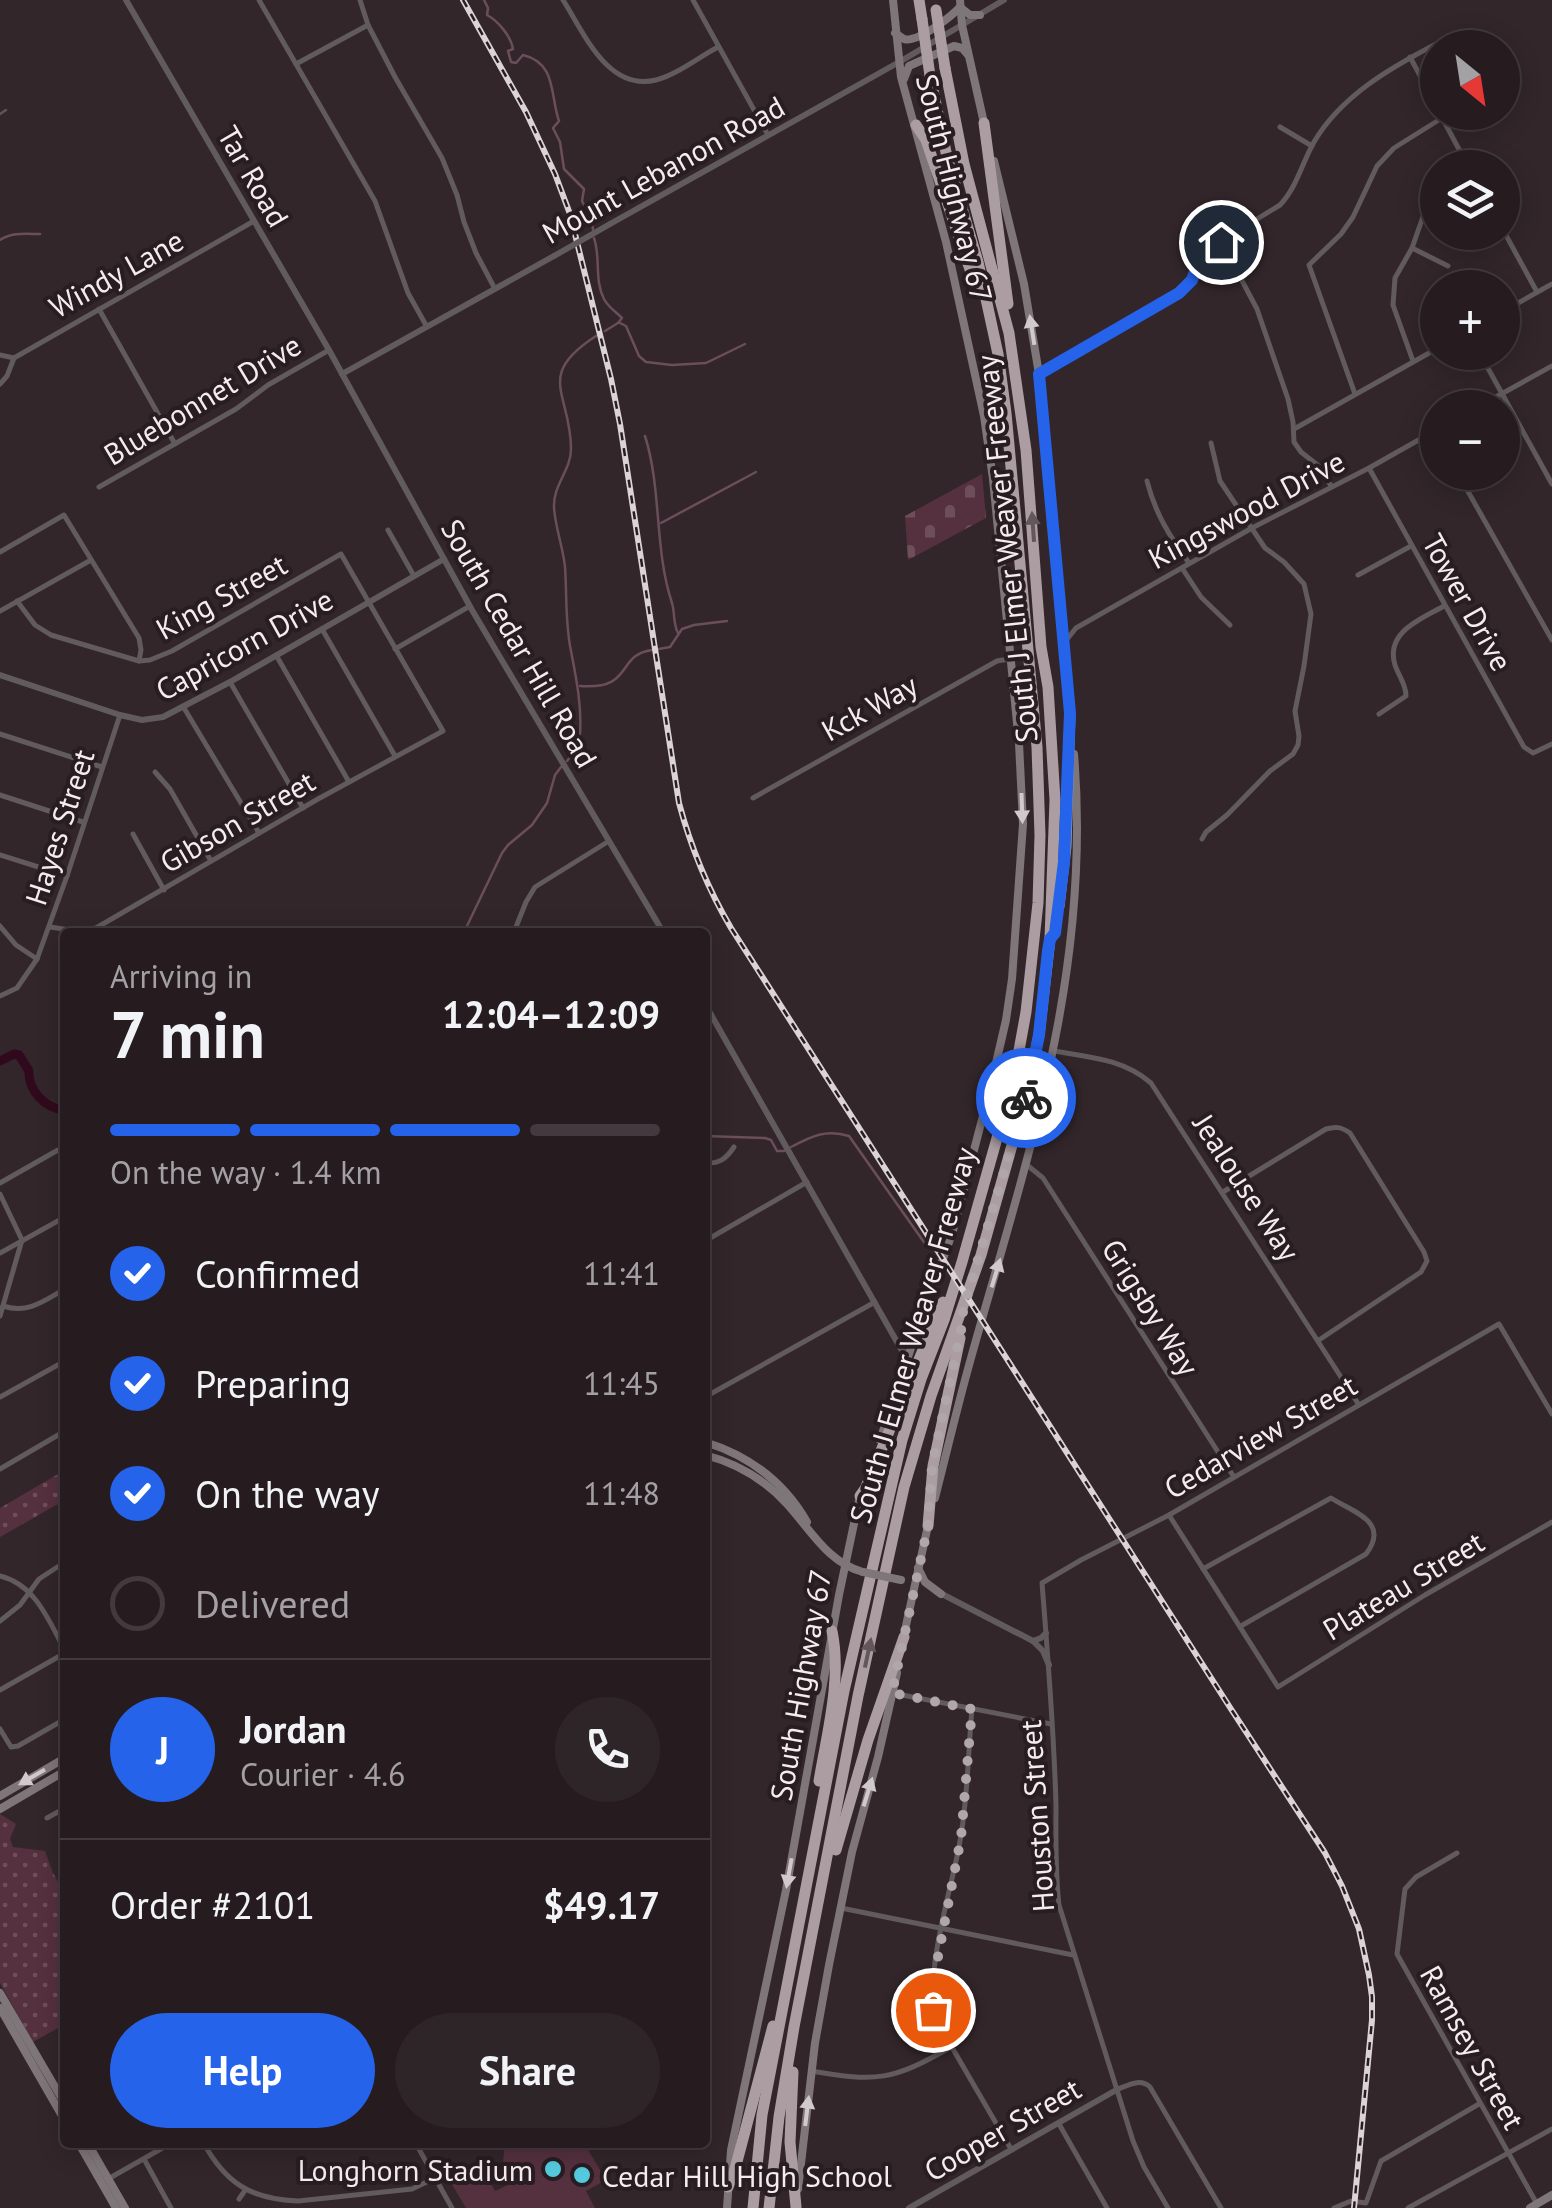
<!DOCTYPE html>
<html lang="en">
<head>
<meta charset="utf-8">
<style>
	body { margin:0; font-family:"PT Sans",sans-serif; background:#2e2529; color:#f1f3f6; height:100vh; display:flex; flex-direction:column; font-size:38px; white-space:nowrap }
	* { box-sizing:border-box; margin:0 }
	p { font-size:32px; color:#a4a1a5 }
	.icon { flex:none; width:55px; height:55px; fill:none; stroke:currentColor; stroke-width:2; stroke-linecap:round; stroke-linejoin:round }
	.map { position:relative; flex:1; overflow:hidden }
	.sheet { position:absolute; left:60px; top:928px; width:650px; height:1220px; display:flex; flex-direction:column; background:#261c20; border-radius:10px; box-shadow:0 5px 25px #0003,0 0 0 2px #423a3e }
	.sheet>* { flex:none }
	.needle { width:65px; rotate:150deg }
	.tools { position:absolute; left:1420px; top:30px; display:grid; gap:20px }
	.tools a { display:grid; place-items:center; width:100px; height:100px; border-radius:50%; background:#261c20; box-shadow:0 5px 25px #0003,0 0 0 2px #423a3e; font-size:50px }
	.pin { position:absolute; display:grid; place-items:center; width:85px; height:85px; color:#fff; margin:-42px; border:5px solid #fff; border-radius:50%; box-shadow:0 2px 10px #0007 }
	.courier { position:absolute; display:grid; place-items:center; width:100px; height:100px; margin:-50px; border:8px solid #2563eb; border-radius:50%; background:#fff; color:#222; box-shadow:0 2px 12px #0007 }
	.headline em { font-style:normal; font-weight:700 }
	.headline div { display:flex; flex-direction:column-reverse }
	.headline { display:flex; align-items:center; justify-content:space-between; height:170px; padding:0 50px }
	h1 { font-size:65px; font-weight:700; line-height:75px }
	.bar { display:grid; grid-template-columns:repeat(4,1fr); gap:15px 10px; align-content:center; height:120px; padding:0 50px }
	.bar i { height:12px; border-radius:8px; background:#423a3e }
	.bar .active { background:#2563eb }
	.bar p { grid-column:span 4 }
	.line { display:flex; align-items:center; gap:25px; padding:0 50px; border-top:2px solid #423a3e }
	.line div { flex:1 }
	.round { display:grid; place-items:center; flex:none; width:105px; height:105px; border-radius:52px; background:#2e2529 }
	ol { padding:0 50px; list-style:none }
	li { display:flex; align-items:center; gap:30px; height:110px }
	li p { margin-inline-start:auto }
	li .icon { padding:10px; border-radius:50%; background:#2563eb; color:#fff; stroke-width:4 }
	li:last-child { color:#a4a1a5 }
	li i { width:55px; height:55px; border:5px solid #423a3e; border-radius:50% }
	.button { display:flex; gap:20px; margin-top:auto; padding:20px 50px }
	.button a { flex:1; height:115px; border-radius:60px; background:#2563eb; color:#fff; font-size:40px; font-weight:700; line-height:115px; text-align:center }
	.button a+a { background:#2e2529; color:#f1f3f6 }
	.map>svg:first-child { display:block }
	.grass { fill:url(#grass-dots) }
	.cemetery { fill:url(#cemetery-stones) }
	.pitch { fill:#55303f }
	.lines { fill:none; stroke-linecap:round; stroke-linejoin:round }
	.stream { stroke:#6b4e5b; stroke-width:2.5 }
	.river { stroke:#300a1c; stroke-width:9 }
	.minor { stroke:#615b5d; stroke-width:5 }
	.tertiary { stroke:#615b5d; stroke-width:6 }
	.secondary { stroke:#7f7679; stroke-width:8 }
	.motorway { stroke:#ac9da2; stroke-width:11 }
	.rail-casing { stroke:#dbd3d6; stroke-width:6 }
	.rail { stroke:#281d21; stroke-width:2.5; stroke-dasharray:8; stroke-linecap:butt }
	.tertiary-bridge { stroke:#615b5d; stroke-width:6 }
	.secondary-bridge { stroke:#7f7679; stroke-width:8 }
	.motorway-bridge { stroke:#ac9da2; stroke-width:11 }
	.oneway { fill:#d1c9cc }
	.oneway2 { fill:#63575b }
	.done { stroke:#b0a7aa; stroke-width:10; stroke-dasharray:0 18 }
	.route { stroke:#2563eb; stroke-width:12 }
	.poi-dot { fill:#55cadf; stroke:#281d21; stroke-width:4 }
	.labels { text-anchor:middle; dominant-baseline:central; stroke-width:8; stroke-linejoin:round; paint-order:stroke }
	.street-label { font-size:30px; fill:#f4ecef; stroke:#281d21 }
	.poi-label { font-size:30px; fill:#f4ecef; stroke:#281d21; text-anchor:end }
</style>
</head>
<body>
<div class="map">
<svg width="1552" height="2208" viewBox="0 0 1552 2208">
	<defs>
		<pattern id="grass-dots" width="8" height="8" patternUnits="userSpaceOnUse" patternTransform="scale(2.5)"><rect width="8" height="8" fill="#55303f"/><path d="M2 2h.1M6 6h.1" fill="none" stroke="#6e4e5b" stroke-width="1.8" stroke-linecap="round"/></pattern>
		<pattern id="cemetery-stones" width="16" height="16" patternUnits="userSpaceOnUse" patternTransform="scale(2.5)"><rect width="16" height="16" fill="#55303f"/><path d="M2 7V4a2 2 0 0 1 4 0v3zM10 15v-3a2 2 0 0 1 4 0v3z" fill="#6e4e5b"/></pattern>
	</defs>
	<rect width="100%" height="100%" fill="#32262a"/>
	<g class="grass">
		<path d="M65 1470V1500L0 1537V1508Z"/>
		<path d="M0 1814 16 1824 10 1839 13 1847 45 1851 53 1873 65 1894V2024L33 2042 0 1983Z"/>
	</g>
	<path class="cemetery" d="M982 474 986 518 908 560 905 516Z"/>
	<path class="pitch" d="M505 2142 558 2143 560 2146 567 2143H584L606 2180 586 2191 595 2208H466L451 2183 481 2166 495 2191 514 2182 503 2162Z"/>
	<g class="lines">
		<g class="stream">
			<path d="M484 0 488 8 487 15C498 21 511 36 513 49L508 51 511 62 516 63 523 55C557 63 550 96 559 121L553 128 560 142 564 169 584 189 582 201 592 220 593 230"/>
			<path d="M0 114 6 110"/>
			<path d="M594 238C601 258 594 280 604 299 608 307 616 312 622 318L618 323 605 331"/>
			<path d="M0 240C12 232 26 234 40 234"/>
			<path d="M620 323 626 326 639 356 646 362 672 365 706 363 745 344"/>
			<path d="M645 436C662 490 654 549 672 603 675 613 673 624 678 633"/>
			<path d="M661 523 756 472"/>
			<path d="M659 649 670 647 682 629 694 625 727 621"/>
			<path d="M580 686C635 690 615 655 652 650"/>
			<path d="M567 761C574 753 580 744 580 734 582 706 576 677 571 651 565 623 567 595 565 567 563 547 555 527 554 507 553 485 571 470 571 449 571 393 534 376 596 336"/>
			<path d="M466 928 502 853 508 845 532 825 547 803 555 775 561 767"/>
			<path d="M705 1136 765 1138 771 1140 777 1151H784"/>
			<path d="M791 1147C812 1136 826 1129 849 1136L926 1245"/>
		</g>
		<path class="river" d="M0 1061 14 1054 19 1055 29 1071C28 1090 45 1109 65 1110"/>
		<g class="minor">
			<path d="M259 0 375 201 408 293 427 327"/>
			<path d="M360 0 368 25 395 77 442 158 457 195 464 222 476 253 495 289"/>
			<path d="M563 0C584 33 608 92 656 80 678 74 699 57 718 47"/>
			<path d="M693 0 768 135"/>
			<path d="M1410 57 1438 109"/>
			<path d="M296 64 368 25"/>
			<path d="M1439 112 1469 168"/>
			<path d="M1280 127 1312 146"/>
			<path d="M1502 228 1537 292"/>
			<path d="M1222 243 1257 309 1288 399 1293 422 1294 442 1301 452 1320 467 1331 486"/>
			<path d="M1412 248 1448 266"/>
			<path d="M99 309 175 444"/>
			<path d="M1502 312 1552 284"/>
			<path d="M1479 352 1552 484"/>
			<path d="M0 355 14 358 254 221"/>
			<path d="M1413 361 1393 305 1395 278 1412 248 1425 211 1438 195"/>
			<path d="M1039 374 1179 293 1192 280 1196 264 1205 251 1280 205C1297 187 1302 163 1314 142 1341 96 1390 68 1436 44"/>
			<path d="M0 384 7 376 14 358"/>
			<path d="M1355 394 1309 265 1341 234 1353 217 1377 166 1394 148 1442 118"/>
			<path d="M1476 408 1552 366"/>
			<path d="M1294 429 1438 348"/>
			<path d="M1369 468 1524 747 1533 753 1552 744"/>
			<path d="M1457 472 1552 640"/>
			<path d="M1147 481C1155 513 1170 537 1189 563"/>
			<path d="M99 487 236 409 268 385 329 350"/>
			<path d="M388 530 414 576"/>
			<path d="M0 552 64 515 139 638 141 650 139 661"/>
			<path d="M1182 568 1201 597 1230 625"/>
			<path d="M1358 575 1411 546"/>
			<path d="M17 601 35 625 51 635 139 661 150 660 172 651 341 554 443 731 318 799 96 928 77 931 50 927"/>
			<path d="M0 611 91 560"/>
			<path d="M322 629 395 756"/>
			<path d="M1064 643 1076 628 1252 528 1369 468 1438 429"/>
			<path d="M395 649 470 606"/>
			<path d="M276 655 349 782"/>
			<path d="M230 682 303 808"/>
			<path d="M184 708 259 833"/>
			<path d="M1379 714 1406 696C1406 684 1399 677 1395 665 1385 632 1421 619 1444 606"/>
			<path d="M0 734 102 767"/>
			<path d="M155 772 170 789 211 861"/>
			<path d="M0 795 83 822"/>
			<path d="M753 798 997 661 1009 659"/>
			<path d="M133 834 164 890"/>
			<path d="M1202 839 1206 832 1227 815 1270 771 1293 754 1298 745 1299 736 1295 711 1304 666 1311 614 1304 584 1284 562 1265 548 1220 481 1211 443"/>
			<path d="M0 855 67 876"/>
			<path d="M0 926 16 945 37 959"/>
			<path d="M514 932 526 902 535 887 609 841"/>
			<path d="M0 996 17 988 37 959 67 876 120 715"/>
			<path d="M1054 1051C1089 1057 1123 1059 1151 1083L1359 1405"/>
			<path d="M705 1163C719 1164 726 1159 734 1147"/>
			<path d="M1027 1165 1043 1178 1234 1477"/>
			<path d="M0 1183 58 1150"/>
			<path d="M1223 1192 1326 1129C1336 1126 1341 1127 1350 1133L1424 1252 1427 1261 1421 1272 1319 1340"/>
			<path d="M0 1194 22 1240 0 1316"/>
			<path d="M705 1241 807 1182"/>
			<path d="M0 1253 65 1217"/>
			<path d="M3 1306C28 1314 44 1301 65 1289"/>
			<path d="M0 1397 65 1361"/>
			<path d="M705 1397 875 1302"/>
			<path d="M0 1469 65 1431"/>
			<path d="M1169 1515 1278 1687 1425 1595 1552 1522"/>
			<path d="M1203 1569 1331 1498C1352 1512 1391 1521 1366 1554L1241 1626"/>
			<path d="M0 1576C36 1585 48 1620 65 1650"/>
			<path d="M0 1621 20 1605 39 1579 65 1562"/>
			<path d="M0 1690 65 1653"/>
			<path d="M892 1693 1051 1724"/>
			<path d="M972 1709C968 1752 968 1798 960 1841 952 1890 920 1981 939 2025L1011 2149"/>
			<path d="M0 1729 11 1747 18 1746 65 1719"/>
			<path d="M47 1818 65 1808"/>
			<path d="M1457 1853 1416 1877 1405 1889 1397 1954 1537 2204"/>
			<path d="M841 1908 1073 1955"/>
			<path d="M811 2071C877 2082 892 2081 951 2047"/>
			<path d="M1118 2089C1129 2085 1140 2078 1150 2087L1221 2208"/>
			<path d="M1059 2124 1107 2208"/>
			<path d="M203 2142C226 2184 251 2199 298 2201L412 2189 435 2178"/>
			<path d="M415 2142 452 2208"/>
			<path d="M144 2159 171 2208"/>
			<path d="M108 2179 173 2142"/>
			<path d="M239 2199 246 2189"/>
			<path d="M1168 2208 1144 2167 1133 2141 1059 1905C1055 1871 1056 1839 1056 1805 1054 1731 1048 1657 1042 1583L1081 1560 1169 1515 1499 1324 1552 1414"/>
			<path d="M1334 2208 1351 2201 1366 2203 1381 2161 1479 2104"/>
			<path d="M1408 2208 1552 2129"/>
		</g>
		<g class="tertiary">
			<path d="M126 0 329 350 472 610 663 932"/>
			<path d="M610 224 901 61 1004 0"/>
			<path d="M342 374 554 256"/>
			<path d="M0 675 120 715 142 720 163 717 230 682 444 559"/>
			<path d="M705 1004 901 1349 909 1356"/>
			<path d="M940 1593 1033 1641 1043 1651 1049 1665"/>
			<path d="M1033 1641 1041 1638 1046 1633"/>
			<path d="M909 2208 1118 2089"/>
		</g>
		<g class="secondary">
			<path d="M960 0 962 25 984 123"/>
			<path d="M895 33C901 37 904 41 911 39 924 37 951 17 960 7L970 15H980"/>
			<path d="M904 79 909 66 954 46 962 48 968 55"/>
			<path d="M994 161 1024 284 1039 374 1070 715"/>
			<path d="M880 1440 917 1330 952 1234 990 1089 1006 1020 1012 979 1023 824 1019 743 993 479 984 416 946 242 901 77 893 0"/>
			<path d="M705 1442C750 1456 784 1482 807 1522"/>
			<path d="M705 1455C736 1463 765 1480 787 1504 810 1529 828 1563 863 1572"/>
			<path d="M935 1498C947 1451 958 1404 971 1358 1028 1155 1092 970 1074 754"/>
			<path d="M918 1568 925 1582 941 1594"/>
			<path d="M903 1639 929 1521"/>
			<path d="M0 1796 65 1758"/>
			<path d="M0 1809 65 1771"/>
			<path d="M0 1993 65 2104"/>
			<path d="M0 2008 65 2121"/>
			<path d="M78 2142 116 2208"/>
			<path d="M87 2142 125 2208"/>
			<path d="M798 2189 815 2043 829 1965 852 1852 878 1757 897 1673"/>
			<path d="M727 2208 731 2150 786 1890 839 1595 860 1495"/>
			<path d="M1530 2208 1552 2195"/>
		</g>
		<g class="motorway">
			<path d="M919 0 922 19"/>
			<path d="M984 123 1008 304"/>
			<path d="M916 125 926 140 977 290"/>
			<path d="M1059 906 1066 846 1070 713"/>
			<path d="M860 1496 865 1489 943 1302"/>
			<path d="M928 1526 933 1466 960 1338"/>
			<path d="M819 1781C827 1733 842 1679 832 1631"/>
			<path d="M836 1850 868 1740 904 1637"/>
			<path d="M793 2072 790 2142 796 2207"/>
			<path d="M728 2187 735 2169 773 2026"/>
			<path d="M753 2208 762 2115 844 1691 902 1440 921 1379 944 1320 962 1262 1014 1078 1026 1012 1038 903 1040 835 1037 747 1006 413 998 354 978 262 947 157 930 76"/>
			<path d="M769 2208 779 2117 794 2027 858 1696 904 1487 931 1396 981 1255 1027 1092 1039 1035 1050 939 1055 800 1048 687 1041 647 1026 450 1009 333 964 164 945 68"/>
		</g>
		<defs>
			<path id="rail" d="M463 0 526 112 555 174 570 214 611 379 620 424 679 803C691 848 708 889 731 928L1231 1709 1325 1853 1342 1886 1359 1929 1369 1975 1372 1997V2020L1354 2208"/>
		</defs>
		<use href="#rail" class="rail-casing"/>
		<use href="#rail" class="rail"/>
		<path class="tertiary-bridge" d="M554 256 610 224"/>
		<path class="secondary-bridge" d="M863 1572 901 1580"/>
		<g class="motorway-bridge">
			<path d="M936 10 945 68"/>
			<path d="M922 19 930 76"/>
		</g>
	</g>
	<defs><path id="oneway-solid" d="M-6-.8H1V-3.2L6.5 0L1 3.2V.8H-6Z" transform="scale(2.5)"/></defs>
	<g class="oneway">
		<use href="#oneway-solid" transform="translate(1032 330) rotate(-99)"/>
		<use href="#oneway-solid" transform="translate(1022 808) rotate(88)"/>
		<use href="#oneway-solid" transform="translate(996 1273) rotate(-73)"/>
		<use href="#oneway-solid" transform="translate(32 1777) rotate(150)"/>
		<use href="#oneway-solid" transform="translate(868 1792) rotate(-73)"/>
		<use href="#oneway-solid" transform="translate(789 1873) rotate(100)"/>
		<use href="#oneway-solid" transform="translate(807 2111) rotate(-83)"/>
	</g>
	<g class="oneway2">
		<use href="#oneway-solid" transform="translate(1033 527) rotate(-94)"/>
		<use href="#oneway-solid" transform="translate(868 1653) rotate(-78)"/>
	</g>
	<g class="lines">
		<path class="done" d="M933 2010 932 1988 961 1838 972 1709 892 1693 928 1526 932 1466 963 1321V1310L1026 1098"/>
		<path class="route" d="M1026 1098 1039 1035 1048 951 1050 939 1055 933 1064 862 1070 713 1039 374 1179 293 1192 280 1201 254 1221 242"/>
	</g>
	<g class="poi-dot">
		<circle cx="553" cy="2169" r="10"/>
		<circle cx="582" cy="2175" r="10"/>
	</g>
	<g class="labels">
		<g class="street-label">
			<text transform="translate(663 169) rotate(-29)">Mount Lebanon Road</text>
			<text transform="translate(254 176) rotate(60)">Tar Road</text>
			<text transform="translate(955 188) rotate(76)">South Highway 67</text>
			<text transform="translate(116 273) rotate(-29)">Windy Lane</text>
			<text transform="translate(202 399) rotate(-31)">Bluebonnet Drive</text>
			<text transform="translate(1246 509) rotate(-28)">Kingswood Drive</text>
			<text transform="translate(1006 549) rotate(-96)">South J Elmer Weaver Freeway</text>
			<text transform="translate(221 596) rotate(-29)">King Street</text>
			<text transform="translate(1468 602) rotate(61)">Tower Drive</text>
			<text transform="translate(520 643) rotate(60)">South Cedar Hill Road</text>
			<text transform="translate(244 644) rotate(-29)">Capricorn Drive</text>
			<text transform="translate(869 707) rotate(-29)">Kck Way</text>
			<text transform="translate(237 821) rotate(-30)">Gibson Street</text>
			<text transform="translate(59 827) rotate(-72)">Hayes Street</text>
			<text transform="translate(1247 1187) rotate(57)">Jealouse Way</text>
			<text transform="translate(1151 1307) rotate(58)">Grigsby Way</text>
			<text transform="translate(912 1335) rotate(-74)">South J Elmer Weaver Freeway</text>
			<text transform="translate(1260 1436) rotate(-30)">Cedarview Street</text>
			<text transform="translate(1403 1585) rotate(-31)">Plateau Street</text>
			<text transform="translate(800 1685) rotate(-80)">South Highway 67</text>
			<text transform="translate(1036 1816) rotate(-94)">Houston Street</text>
			<text transform="translate(1473 2047) rotate(61)">Ramsey Street</text>
			<text transform="translate(1002 2129) rotate(-30)">Cooper Street</text>
		</g>
		<g class="poi-label">
			<text x="533" y="2169">Longhorn Stadium</text>
			<text x="602" y="2175" text-anchor="start">Cedar Hill High School</text>
		</g>
	</g>
</svg>
<div class="tools">
<a><svg class="needle" viewBox="-14 -14 28 28"><path d="M0-13l5 13h-10z" fill="#e53935"/><path d="M0 13l5-13h-10z" fill="#a4a1a5"/></svg></a>
<a><svg class="icon" aria-label="layers" viewBox="0 0 24 24"><path d="M12 4l9 5-9 5-9-5zM3 14l9 5 9-5"/></svg></a>
<a>+</a>
<a>−</a>
</div>
<div class="pin" style="left:933px;top:2010px;background:#ea580c"><svg class="icon" aria-label="bag" viewBox="0 0 24 24"><path d="M5 8h14l-1 12H6zM9 8a3 3 0 0 1 6 0"/></svg></div>
<div class="pin" style="left:1221px;top:242px;background:#1f2937"><svg class="icon" aria-label="home" viewBox="0 0 24 24"><path d="M3 11l9-7 9 7M6 9v11h12V9"/></svg></div>
<div class="courier" style="left:1026px;top:1098px"><svg class="icon" aria-label="bike" viewBox="0 0 24 24"><circle cx="6" cy="16" r="4"/><circle cx="18" cy="16" r="4"/><path d="M6 16l4-8h5l3 8M10 8l3 8H6M13 5h3"/></svg></div>
<section class="sheet">
<div class="headline"><div><h1>7 min</h1><p>Arriving in</p></div><em>12:04–12:09</em></div>
<div class="bar"><i class="active"></i><i class="active"></i><i class="active"></i><i></i><p>On the way · 1.4 km</p></div>
<ol>
<li><svg class="icon" aria-label="check" viewBox="0 0 24 24"><path d="M5 12l5 5 9-10"/></svg>Confirmed<p>11:41</p></li>
<li><svg class="icon" aria-label="check" viewBox="0 0 24 24"><path d="M5 12l5 5 9-10"/></svg>Preparing<p>11:45</p></li>
<li><svg class="icon" aria-label="check" viewBox="0 0 24 24"><path d="M5 12l5 5 9-10"/></svg>On the way<p>11:48</p></li>
<li><i></i>Delivered</li>
</ol>
<div class="line" style="height:180px"><b class="round" style="background:#2563eb;color:#fff">J</b><div><b>Jordan</b><p>Courier · 4.6</p></div><a class="round"><svg class="icon" aria-label="phone" viewBox="0 0 24 24"><path d="M5 4h4l2 5-3 2q2 4 5 5l2-3 5 2v4C11 20 4 13 5 4z"/></svg></a></div>
<div class="line" style="height:130px"><div>Order #2101</div><b>$49.17</b></div>
<div class="button"><a>Help</a><a>Share</a></div>
</section>
</div>
</body>
</html>
